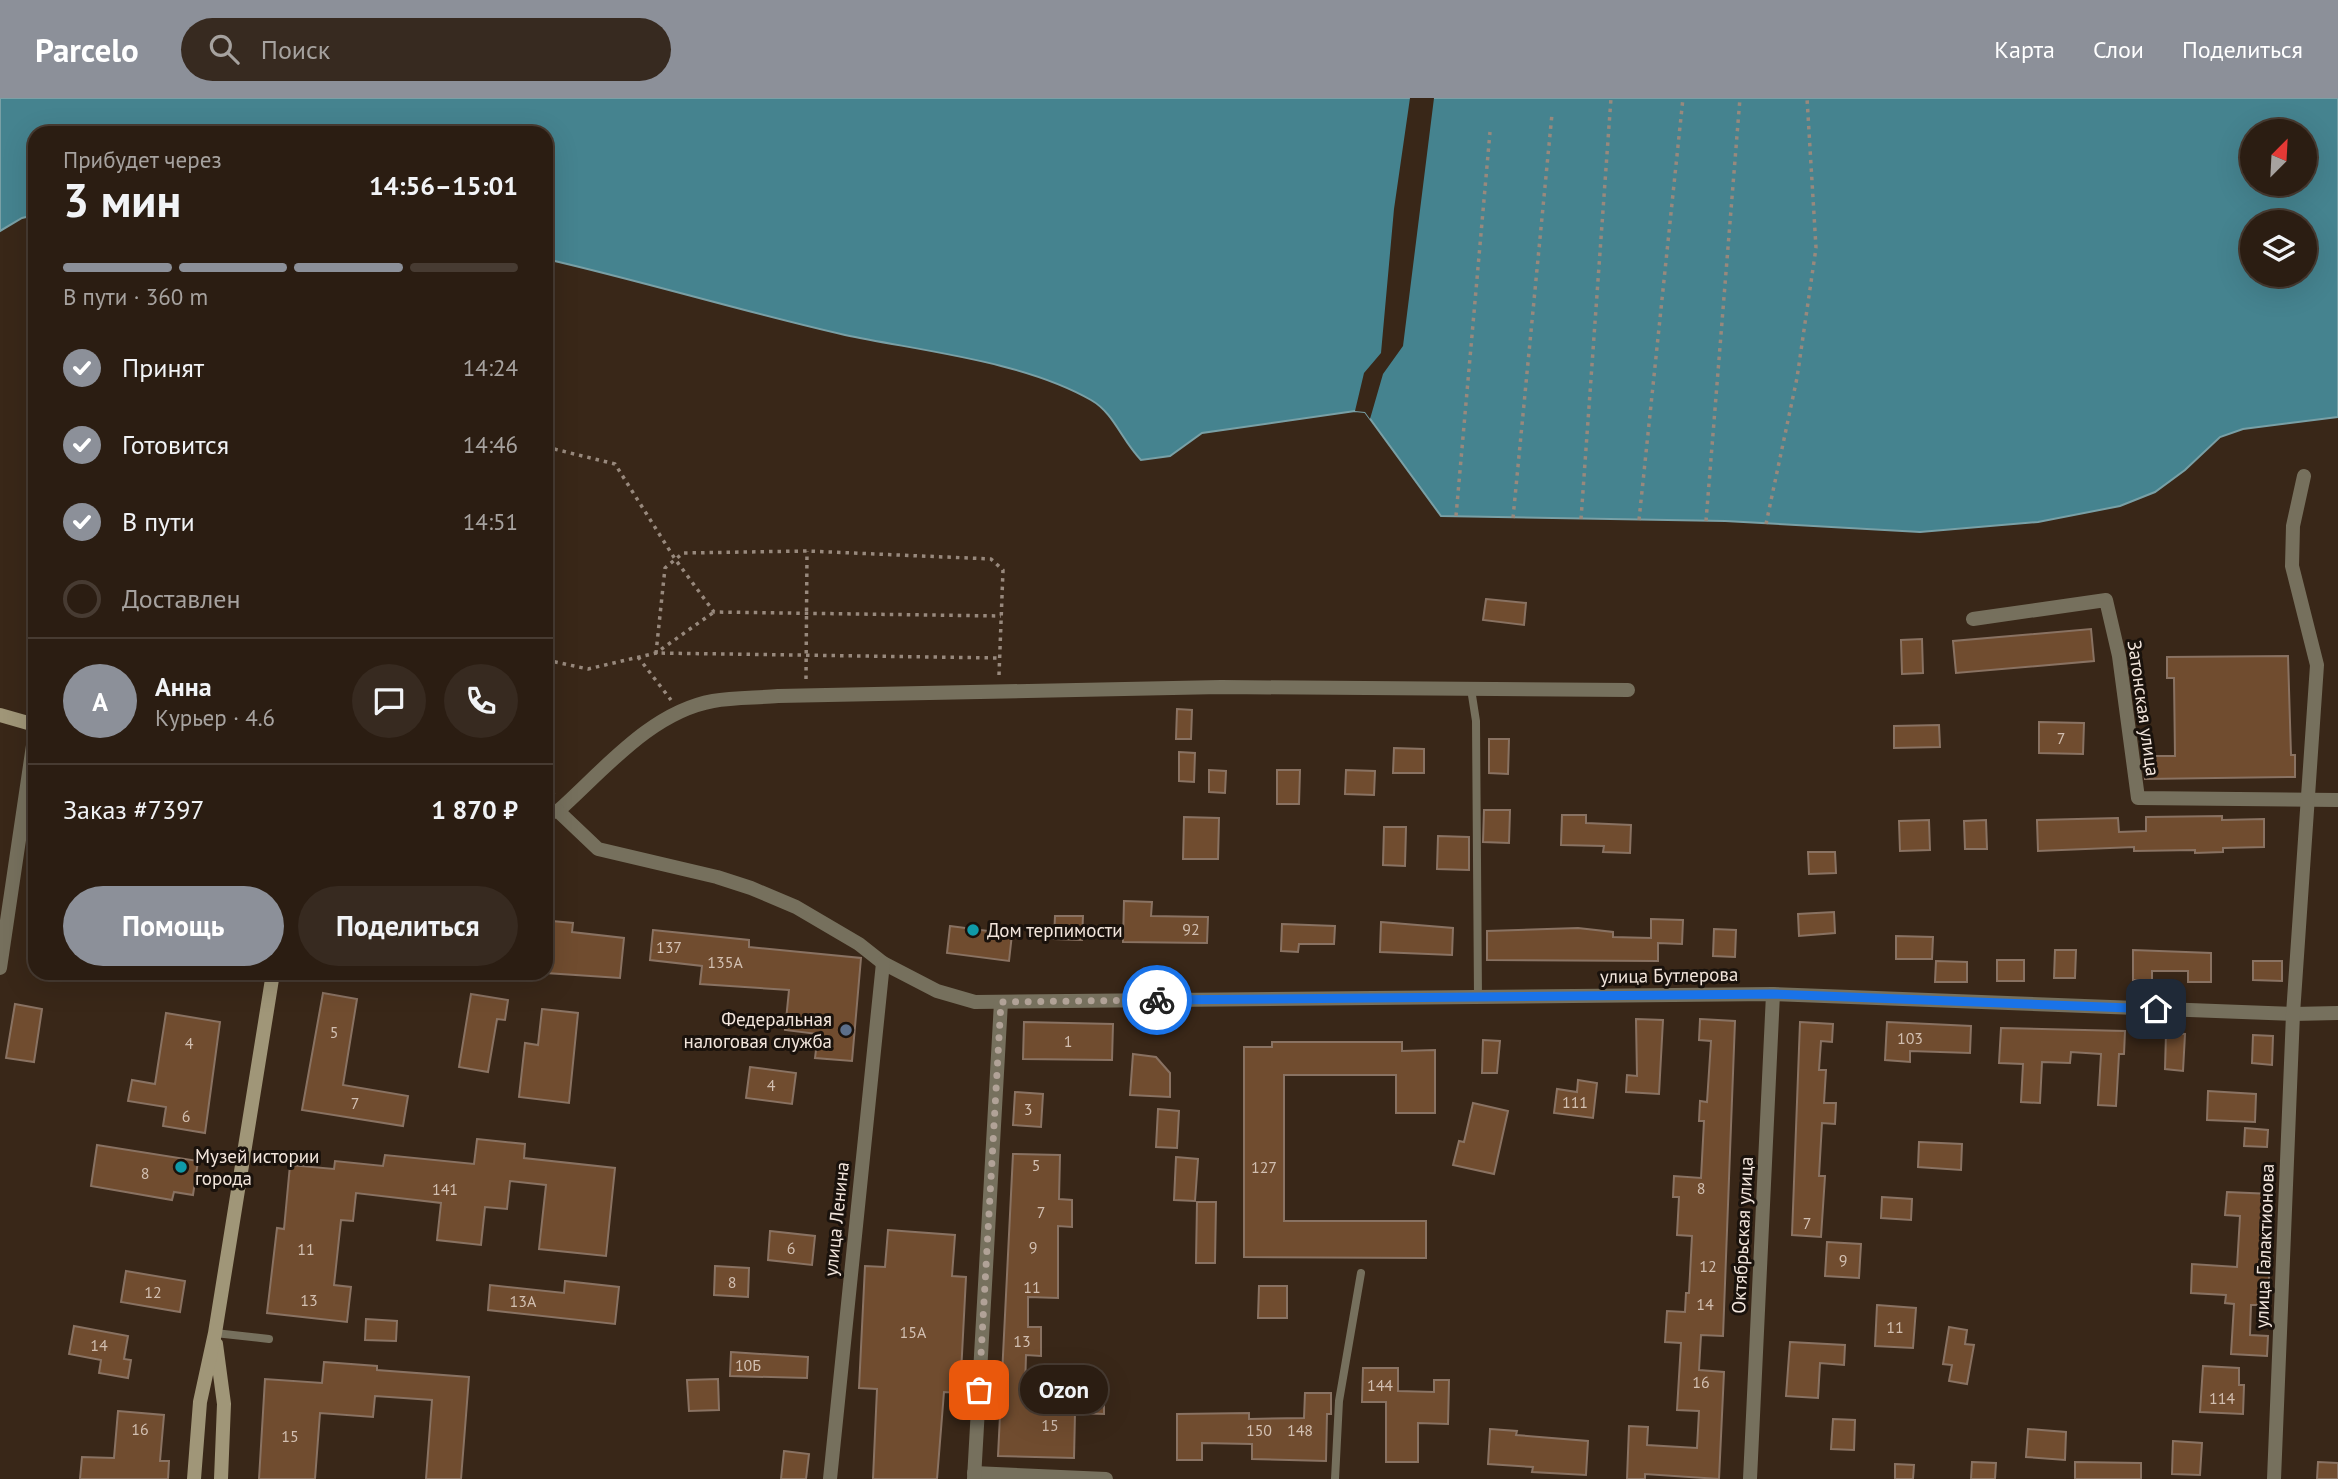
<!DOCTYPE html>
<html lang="ru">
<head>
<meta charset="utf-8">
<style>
	body { margin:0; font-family:"PT Sans",sans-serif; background:#372a20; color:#f1f3f6; height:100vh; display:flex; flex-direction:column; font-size:26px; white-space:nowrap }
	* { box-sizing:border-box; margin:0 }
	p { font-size:23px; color:#a6a29f }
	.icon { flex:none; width:38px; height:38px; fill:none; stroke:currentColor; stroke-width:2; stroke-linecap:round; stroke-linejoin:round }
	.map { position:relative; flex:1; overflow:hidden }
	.drawer { position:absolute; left:28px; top:28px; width:525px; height:854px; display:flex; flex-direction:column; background:#2b1d12; border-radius:21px; box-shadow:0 7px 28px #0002,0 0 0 2px #473b32 }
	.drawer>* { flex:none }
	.needle { width:46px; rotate:24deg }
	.buttons { position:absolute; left:2240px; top:21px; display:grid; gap:14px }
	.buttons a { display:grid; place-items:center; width:77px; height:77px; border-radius:50%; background:#2b1d12; box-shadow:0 7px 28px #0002,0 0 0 2px #473b32; font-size:35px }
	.pin { position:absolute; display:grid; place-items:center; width:60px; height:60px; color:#fff; margin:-30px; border-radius:14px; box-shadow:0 4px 10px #0006 }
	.courier { position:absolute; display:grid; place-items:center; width:70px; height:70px; margin:-35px; border:5px solid #1a73e8; border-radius:50%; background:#fff; color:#222; box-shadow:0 2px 9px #0007 }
	.bubble { position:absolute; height:49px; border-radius:24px; background:#2b1d12; box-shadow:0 7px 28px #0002,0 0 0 2px #473b32; font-size:23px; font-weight:800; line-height:49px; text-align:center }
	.head em { font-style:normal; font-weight:800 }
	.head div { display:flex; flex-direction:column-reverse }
	.head { display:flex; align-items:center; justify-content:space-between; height:119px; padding:0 35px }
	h1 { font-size:46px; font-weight:800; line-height:52px }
	.bar { display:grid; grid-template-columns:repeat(4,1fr); gap:10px 7px; align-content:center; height:84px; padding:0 35px }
	.bar i { height:9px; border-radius:5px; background:#473b32 }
	.bar .current { background:#8c9099 }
	.bar p { grid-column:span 4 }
	.line { display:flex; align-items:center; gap:18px; padding:0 35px; border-top:2px solid #473b32 }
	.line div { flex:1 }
	.round { display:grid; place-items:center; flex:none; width:74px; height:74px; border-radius:37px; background:#372a20 }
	ol { padding:0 35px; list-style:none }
	li { display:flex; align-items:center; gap:21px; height:77px }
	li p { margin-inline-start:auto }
	li .icon { padding:7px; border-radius:50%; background:#8c9099; color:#fff; stroke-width:4 }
	li:last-child { color:#a6a29f }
	li i { width:38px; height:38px; border:4px solid #473b32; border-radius:50% }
	.action { display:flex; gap:14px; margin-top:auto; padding:14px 35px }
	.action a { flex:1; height:80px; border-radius:42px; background:#8c9099; color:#fff; font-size:28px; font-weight:800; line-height:80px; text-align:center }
	.action a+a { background:#372a20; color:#f1f3f6 }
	header { display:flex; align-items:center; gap:42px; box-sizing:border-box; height:98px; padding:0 35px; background:#8c9099; color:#fff }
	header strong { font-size:33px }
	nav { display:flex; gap:38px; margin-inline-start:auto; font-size:24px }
	.search { width:490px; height:63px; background:#372a20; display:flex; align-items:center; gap:18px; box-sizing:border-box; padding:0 24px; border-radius:38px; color:#a6a29f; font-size:26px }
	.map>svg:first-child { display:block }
	.water { fill:#45838f; stroke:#79a0a6; stroke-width:2; fill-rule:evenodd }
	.pier { fill:#392718 }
	.building { fill:#704c2f; stroke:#897262; stroke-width:2 }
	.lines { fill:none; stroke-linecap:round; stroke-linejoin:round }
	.path { stroke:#98897d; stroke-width:3.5; stroke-dasharray:3.5 5; stroke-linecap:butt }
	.service { stroke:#76705d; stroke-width:8 }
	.minor { stroke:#76705d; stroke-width:14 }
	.tertiary { stroke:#76705d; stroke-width:14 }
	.secondary { stroke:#a09678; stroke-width:14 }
	.done { stroke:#b1a297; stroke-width:7; stroke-dasharray:0 12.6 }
	.route { stroke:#1a73e8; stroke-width:9 }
	.culture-dot { fill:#0f9aa8; stroke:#1a120c; stroke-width:2.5 }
	.service-dot { fill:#5c6f8a; stroke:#1a120c; stroke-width:2.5 }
	.labels { text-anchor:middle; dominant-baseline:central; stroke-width:6; stroke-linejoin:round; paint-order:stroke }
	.number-label { font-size:16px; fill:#d2bfb1 }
	.street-label { font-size:19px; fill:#f2e5dc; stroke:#1a120c }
	.poi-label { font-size:19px; fill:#f2e5dc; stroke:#1a120c; text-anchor:start }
</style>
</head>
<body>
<header>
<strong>Parcelo</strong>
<div class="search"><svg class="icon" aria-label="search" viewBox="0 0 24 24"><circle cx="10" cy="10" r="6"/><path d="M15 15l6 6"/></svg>Поиск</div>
<nav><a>Карта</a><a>Слои</a><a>Поделиться</a></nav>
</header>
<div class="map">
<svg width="2338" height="1381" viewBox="0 0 2338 1381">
	<rect width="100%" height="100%" fill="#392718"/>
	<path class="water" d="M0 0H2338V319L2243 331 2220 339 2185 372 2155 394 2120 408 2038 424 1920 434 1725 423 1441 418 1365 314 1355 313 1202 335 1170 358 1141 362C1122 343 1114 315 1091 302 1023 263 921 253 845 237 744 214 646 184 546 161V35H35V117L22 120 0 133ZM2252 33H2305V86H2252ZM2252 124H2305V177H2252Z"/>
	<path class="pier" d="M1410 0H1434L1403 248 1383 276 1370 321 1365 314 1355 313 1364 275 1381 255 1394 111Z"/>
	<g class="building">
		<path d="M1486 501 1526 505 1524 527 1483 522Z"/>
		<path d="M2091 531 2094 563 1956 575 1953 543Z"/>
		<path d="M1922 541 1923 575 1902 576 1901 542Z"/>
		<path d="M2288 558 2291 657H2295V679L2145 681 2143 658H2175L2174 580H2167V559Z"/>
		<path d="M1177 611 1192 612 1191 641H1176Z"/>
		<path d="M2039 624 2084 625 2083 656 2039 655Z"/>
		<path d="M1939 627 1940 649 1894 650V628Z"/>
		<path d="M1489 641H1509L1508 676 1489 675Z"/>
		<path d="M1394 650 1424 651V675H1393Z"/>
		<path d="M1179 654 1195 655 1194 684 1179 683Z"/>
		<path d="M1209 672 1226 673 1225 695 1209 694Z"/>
		<path d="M1277 672H1300L1299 706H1277Z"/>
		<path d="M1346 672 1375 673 1374 697 1345 696Z"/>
		<path d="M1484 712H1510L1509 745 1483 744Z"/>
		<path d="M1562 717H1586V725L1631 727 1630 755 1603 754 1604 748 1561 747Z"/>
		<path d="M2222 718V722L2264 721V749L2223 750V754L2195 755V752L2134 753V749L2038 753 2037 722 2118 720 2119 734 2146 733V719Z"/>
		<path d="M1184 719 1219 720 1218 761H1183Z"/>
		<path d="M1929 722 1930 752 1900 753 1899 723Z"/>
		<path d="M1986 722 1987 751H1965L1964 723Z"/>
		<path d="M1384 729H1406L1405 768 1383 767Z"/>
		<path d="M1438 738 1469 739V772L1437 771Z"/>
		<path d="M1808 754H1835L1836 775 1809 776Z"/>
		<path d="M1124 803 1152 804 1151 818 1208 819 1207 845 1123 844Z"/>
		<path d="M1834 814 1835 835 1799 838 1798 816Z"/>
		<path d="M1055 818H1083L1082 842 1054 841Z"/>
		<path d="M1651 821 1683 822 1682 846 1658 845V863L1487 862V833L1578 830 1613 834V839L1651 840Z"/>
		<path d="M552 823 573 825 572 834 624 840 620 880 546 875Z"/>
		<path d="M1381 824 1453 830 1452 857 1380 854Z"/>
		<path d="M1282 826 1335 828 1334 846H1299L1298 854 1281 853Z"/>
		<path d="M950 828 1012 836 1009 863 947 855Z"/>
		<path d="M1714 831 1736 832 1735 859 1713 858Z"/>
		<path d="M653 832 749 842V849L861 860 852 963 815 960 818 936 785 932 789 892 700 886 702 868 650 862Z"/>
		<path d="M1896 838 1933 839 1932 861H1896Z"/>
		<path d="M2055 852H2076L2075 880H2054Z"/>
		<path d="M2133 852 2211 855V884H2188V873H2152V882H2133Z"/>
		<rect x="1997" y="862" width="27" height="21"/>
		<path d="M1936 863 1967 864V884H1935Z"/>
		<path d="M2253 863H2282V883L2253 882Z"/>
		<path d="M323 895 357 901 343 987 408 998 403 1028 302 1012Z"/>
		<path d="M471 896 508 902 505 922 497 921 488 974 459 969Z"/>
		<path d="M15 906 42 911 34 964 6 960Z"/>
		<path d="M542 911 578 915 569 1005 519 999 525 945 538 947Z"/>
		<path d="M166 915 220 924 205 1035 163 1028 166 1009 128 1003 132 982 155 986Z"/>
		<path d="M1636 921 1663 922 1659 996 1626 994 1627 977 1637 978Z"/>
		<path d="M1700 921 1735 923 1723 1238 1701 1237 1699 1272 1724 1274 1719 1381 1645 1376V1381H1627L1629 1328 1648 1329 1647 1347 1697 1350 1699 1313 1677 1312 1681 1245 1665 1244 1667 1213 1685 1214 1686 1195H1689L1692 1138 1677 1137 1679 1099H1673L1674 1078 1701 1080 1704 1023H1699L1700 1003 1707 1004 1711 943 1699 942Z"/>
		<path d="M1024 924 1113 926 1112 962 1023 961Z"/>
		<path d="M1800 924 1833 926 1832 944 1821 943 1819 972H1826L1824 1005H1836L1835 1026 1822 1025 1819 1078H1825L1821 1139 1792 1137Z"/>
		<path d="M1887 924 1971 928 1970 955 1910 953V964L1885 962Z"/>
		<path d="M2001 930 2125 933 2124 956H2119L2116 1008 2098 1007 2101 956 2071 954 2070 965 2042 964 2040 1005 2021 1004 2023 966 1999 965Z"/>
		<path d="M2166 935 2185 936 2183 973 2165 971Z"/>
		<path d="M2253 937 2273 938 2272 967 2252 965Z"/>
		<path d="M1483 942 1500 943 1497 975H1482Z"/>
		<path d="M1272 944H1402V953L1435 952V1015H1396V977H1284V1123H1426V1160L1244 1159V949H1272Z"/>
		<path d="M1133 956 1156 959 1170 975V999L1130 997Z"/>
		<path d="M750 969 796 975 792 1006 746 1000Z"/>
		<path d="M1578 982 1597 985 1593 1020 1554 1015 1557 991 1577 994Z"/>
		<path d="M2208 993 2256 996 2255 1024 2207 1022Z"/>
		<path d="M1015 994 1043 996 1041 1029 1013 1027Z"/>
		<path d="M1473 1005 1508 1013 1494 1076 1453 1067 1459 1043 1464 1044Z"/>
		<path d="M1158 1011 1179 1013 1177 1050 1156 1049Z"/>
		<path d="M2245 1030 2268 1032 2267 1049 2244 1048Z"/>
		<path d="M477 1041 525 1046 524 1060 615 1070 606 1158 539 1151 546 1087 510 1083 507 1111 485 1109 481 1147 437 1142 441 1105 356 1095 353 1123 341 1122 334 1187 351 1189 347 1224 267 1215 277 1130 284 1131 290 1067 334 1071 335 1063 383 1068 385 1057 474 1066Z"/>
		<path d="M1919 1044 1962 1046 1961 1072 1918 1069Z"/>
		<path d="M97 1047 198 1063 193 1097 174 1094 172 1102 91 1088Z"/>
		<path d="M1013 1056 1060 1057 1059 1101 1072 1102V1129L1058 1128V1200L1028 1199V1229H1041V1258L1026 1257 1025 1290 1104 1292V1316L1075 1315 1074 1360 998 1358Z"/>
		<path d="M1176 1059 1198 1061 1195 1103 1174 1102Z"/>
		<path d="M2227 1094 2272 1096 2268 1207H2251L2250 1237 2268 1238 2267 1258 2231 1256 2234 1206 2225 1205 2226 1197 2191 1195 2192 1166 2237 1169 2240 1118 2225 1117Z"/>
		<path d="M1882 1099 1912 1101 1911 1122 1881 1120Z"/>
		<path d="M1197 1104H1216L1215 1165H1196Z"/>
		<path d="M888 1132 955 1137 952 1178 966 1179 960 1295 944 1294 937 1381H873L877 1291 859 1290 865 1168 885 1169Z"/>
		<path d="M770 1133 815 1138 812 1167 768 1162Z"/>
		<path d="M1827 1144 1861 1146 1859 1180 1825 1178Z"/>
		<path d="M715 1168 749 1170 748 1199 714 1197Z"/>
		<path d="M126 1173 185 1183 180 1214 121 1204Z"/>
		<path d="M565 1183 619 1189 615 1226 488 1212 490 1187 564 1195Z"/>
		<path d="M1259 1188H1287V1220H1258Z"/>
		<path d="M1877 1207 1916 1210 1913 1250 1875 1248Z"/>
		<path d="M366 1221 397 1223 396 1243 365 1242Z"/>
		<path d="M74 1228 128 1238 124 1261 131 1262 128 1280 99 1275 101 1262 69 1256Z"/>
		<path d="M1949 1229 1967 1232 1965 1246 1974 1247 1967 1286 1949 1283 1952 1267 1943 1266Z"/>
		<path d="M1790 1244 1845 1247 1844 1267 1820 1265 1818 1300 1786 1298Z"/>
		<path d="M731 1254 808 1259 807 1280 730 1278Z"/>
		<path d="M324 1264 377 1268V1272L469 1279 461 1381H426L432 1302 375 1298 373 1319 320 1315 315 1381H259L265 1281 322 1285Z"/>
		<path d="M2203 1268 2239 1270V1287H2244L2243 1316 2200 1314Z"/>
		<path d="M1363 1270H1398V1293L1434 1294V1282H1449L1448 1326 1418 1325V1364H1386V1304H1362Z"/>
		<path d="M718 1281 719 1312 689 1313 687 1282Z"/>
		<path d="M1305 1295H1331V1316H1327L1326 1363 1252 1361V1346L1202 1345V1362H1177V1316L1249 1315V1321L1304 1320Z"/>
		<path d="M118 1313 164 1317 160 1363H169L168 1381H80L82 1359 114 1360Z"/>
		<path d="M1833 1321 1855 1322 1854 1352 1831 1351Z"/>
		<path d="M1490 1331 1517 1333 1516 1337 1588 1343 1586 1377 1532 1374 1533 1369 1488 1366Z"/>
		<path d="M2028 1331 2066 1334 2065 1362 2026 1359Z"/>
		<path d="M2173 1343 2202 1345 2200 1377 2172 1376Z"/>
		<path d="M784 1353 809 1356 806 1381H781Z"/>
		<path d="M1972 1364 1996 1365 1995 1381H1971Z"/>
		<path d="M2075 1364 2141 1365V1381H2075Z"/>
		<path d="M2318 1364 2338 1365V1381H2317Z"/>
		<path d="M1895 1366 1914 1367 1913 1381H1895Z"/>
	</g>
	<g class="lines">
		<g class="path">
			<path d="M546 349 615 366 675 461 714 514 1001 518"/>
			<path d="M1456 418 1490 34"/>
			<path d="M1513 420 1552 16"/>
			<path d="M1581 421 1611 0"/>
			<path d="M1639 422 1683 0"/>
			<path d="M1706 423 1740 0"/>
			<path d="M1766 426 1797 280 1816 150 1807 0"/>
			<path d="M638 559 671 602"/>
			<path d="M546 562 588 571 656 555 714 514"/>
			<path d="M999 577 1003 472 991 461 807 453 683 455 665 470 656 555 1000 560"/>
			<path d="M806 581 807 453"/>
			<path d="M546 677 554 697"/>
		</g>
		<g class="service">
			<path d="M1471 591 1476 623 1478 899"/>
			<path d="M215 1235 269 1241"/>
			<path d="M1335 1381 1339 1303 1361 1175"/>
		</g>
		<g class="minor">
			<path d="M1973 521 2106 502 2119 558 2138 700 2338 702"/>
			<path d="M558 713C604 672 651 614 713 603 734 599 757 600 778 598L1221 589 1628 592"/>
			<path d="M546 715 558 713 598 751 717 779 751 790 796 809 859 846 883 865 937 893 975 904 1773 896 2293 916 2338 915"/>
			<path d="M0 870 35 634"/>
			<path d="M974 1375 1106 1381"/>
			<path d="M1750 1381 1773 896"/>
			<path d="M2274 1381 2293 916 2317 567 2292 468 2293 428 2304 378"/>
		</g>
		<g class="tertiary">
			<path d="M830 1381 883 865"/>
			<path d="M974 1381 1001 904"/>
		</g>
		<g class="secondary">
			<path d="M0 617 35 627"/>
			<path d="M216 1246 224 1306 221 1381"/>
			<path d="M194 1381 200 1304 215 1235 273 875"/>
		</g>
	</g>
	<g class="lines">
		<path class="done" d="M979 1292 1001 904 1157 902"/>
		<path class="route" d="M1157 902 1773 896 2156 911"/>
	</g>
	<g class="culture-dot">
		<circle cx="973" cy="832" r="7"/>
		<circle cx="181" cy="1069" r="7"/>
	</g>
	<circle class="service-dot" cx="846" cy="932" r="7"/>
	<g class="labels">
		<g class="number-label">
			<text x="2061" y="640">7</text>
			<text x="1191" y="831">92</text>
			<text x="669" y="849">137</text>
			<text x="725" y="864">135А</text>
			<text x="334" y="934">5</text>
			<text x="1910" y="940">103</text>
			<text x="1068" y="943">1</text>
			<text x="189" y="945">4</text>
			<text x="771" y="987">4</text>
			<text x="1575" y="1004">111</text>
			<text x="355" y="1005">7</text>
			<text x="1028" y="1011">3</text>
			<text x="186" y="1018">6</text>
			<text x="1036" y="1067">5</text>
			<text x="1264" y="1069">127</text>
			<text x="145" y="1075">8</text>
			<text x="1701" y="1090">8</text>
			<text x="445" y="1091">141</text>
			<text x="1041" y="1114">7</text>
			<text x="1807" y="1125">7</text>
			<text x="1033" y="1149">9</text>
			<text x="791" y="1150">6</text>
			<text x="306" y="1151">11</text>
			<text x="1843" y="1162">9</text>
			<text x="1708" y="1168">12</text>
			<text x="732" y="1184">8</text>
			<text x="1032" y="1189">11</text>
			<text x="153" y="1194">12</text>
			<text x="309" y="1202">13</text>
			<text x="523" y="1203">13А</text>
			<text x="1705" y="1206">14</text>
			<text x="1895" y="1229">11</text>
			<text x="913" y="1234">15А</text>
			<text x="1022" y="1243">13</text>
			<text x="99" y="1247">14</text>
			<text x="748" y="1267">10Б</text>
			<text x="1701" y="1284">16</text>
			<text x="1380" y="1287">144</text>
			<text x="2222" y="1300">114</text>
			<text x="1050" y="1327">15</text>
			<text x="140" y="1331">16</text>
			<text x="1259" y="1332">150</text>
			<text x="1300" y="1332">148</text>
			<text x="290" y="1338">15</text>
		</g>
		<g class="street-label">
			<text transform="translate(2144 610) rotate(82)">Затонская улица</text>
			<text transform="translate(1669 877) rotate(-1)">улица Бутлерова</text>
			<text transform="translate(836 1121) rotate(-84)">улица Ленина</text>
			<text transform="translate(1742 1137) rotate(-87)">Октябрьская улица</text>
			<text transform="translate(2264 1148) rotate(-88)">улица Галактионова</text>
		</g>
		<g class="poi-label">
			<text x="987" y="832">Дом терпимости</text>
			<text x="832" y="921" text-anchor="end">Федеральная<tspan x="832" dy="22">налоговая служба</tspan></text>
			<text x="195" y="1058">Музей истории<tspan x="195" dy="22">города</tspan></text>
		</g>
	</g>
</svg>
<div class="buttons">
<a><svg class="needle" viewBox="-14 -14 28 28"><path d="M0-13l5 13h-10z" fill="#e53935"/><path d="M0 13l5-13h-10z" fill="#a6a29f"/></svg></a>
<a><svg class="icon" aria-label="layers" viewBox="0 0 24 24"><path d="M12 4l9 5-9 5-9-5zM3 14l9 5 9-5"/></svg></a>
</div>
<div class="pin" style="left:979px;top:1292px;background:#ea580c"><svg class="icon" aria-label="bag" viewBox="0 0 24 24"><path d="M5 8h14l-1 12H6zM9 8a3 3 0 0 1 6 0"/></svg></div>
<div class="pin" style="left:2156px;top:911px;background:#1f2937"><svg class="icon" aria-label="home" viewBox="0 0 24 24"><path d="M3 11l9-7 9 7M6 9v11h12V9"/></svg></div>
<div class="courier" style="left:1157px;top:902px"><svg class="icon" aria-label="bike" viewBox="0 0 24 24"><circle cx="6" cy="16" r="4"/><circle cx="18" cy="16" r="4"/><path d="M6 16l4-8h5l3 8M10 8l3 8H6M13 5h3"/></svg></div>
<div class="bubble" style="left:1020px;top:1267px;width:88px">Ozon</div>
<section class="drawer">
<div class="head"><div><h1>3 мин</h1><p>Прибудет через</p></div><em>14:56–15:01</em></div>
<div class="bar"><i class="current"></i><i class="current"></i><i class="current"></i><i></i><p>В пути · 360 m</p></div>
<ol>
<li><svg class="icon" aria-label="check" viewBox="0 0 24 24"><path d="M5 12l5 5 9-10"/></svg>Принят<p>14:24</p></li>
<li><svg class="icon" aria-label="check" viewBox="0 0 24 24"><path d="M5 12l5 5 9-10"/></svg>Готовится<p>14:46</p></li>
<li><svg class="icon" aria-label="check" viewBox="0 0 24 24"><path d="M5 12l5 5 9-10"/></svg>В пути<p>14:51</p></li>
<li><i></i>Доставлен</li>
</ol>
<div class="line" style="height:126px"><b class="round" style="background:#8c9099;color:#fff">А</b><div><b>Анна</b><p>Курьер · 4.6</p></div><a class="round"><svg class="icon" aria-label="chat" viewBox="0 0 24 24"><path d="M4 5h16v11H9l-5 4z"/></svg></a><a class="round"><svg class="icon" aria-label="phone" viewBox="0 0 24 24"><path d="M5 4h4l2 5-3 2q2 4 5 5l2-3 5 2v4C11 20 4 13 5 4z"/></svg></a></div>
<div class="line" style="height:91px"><div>Заказ #7397</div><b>1 870 ₽</b></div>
<div class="action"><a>Помощь</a><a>Поделиться</a></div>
</section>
</div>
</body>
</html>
